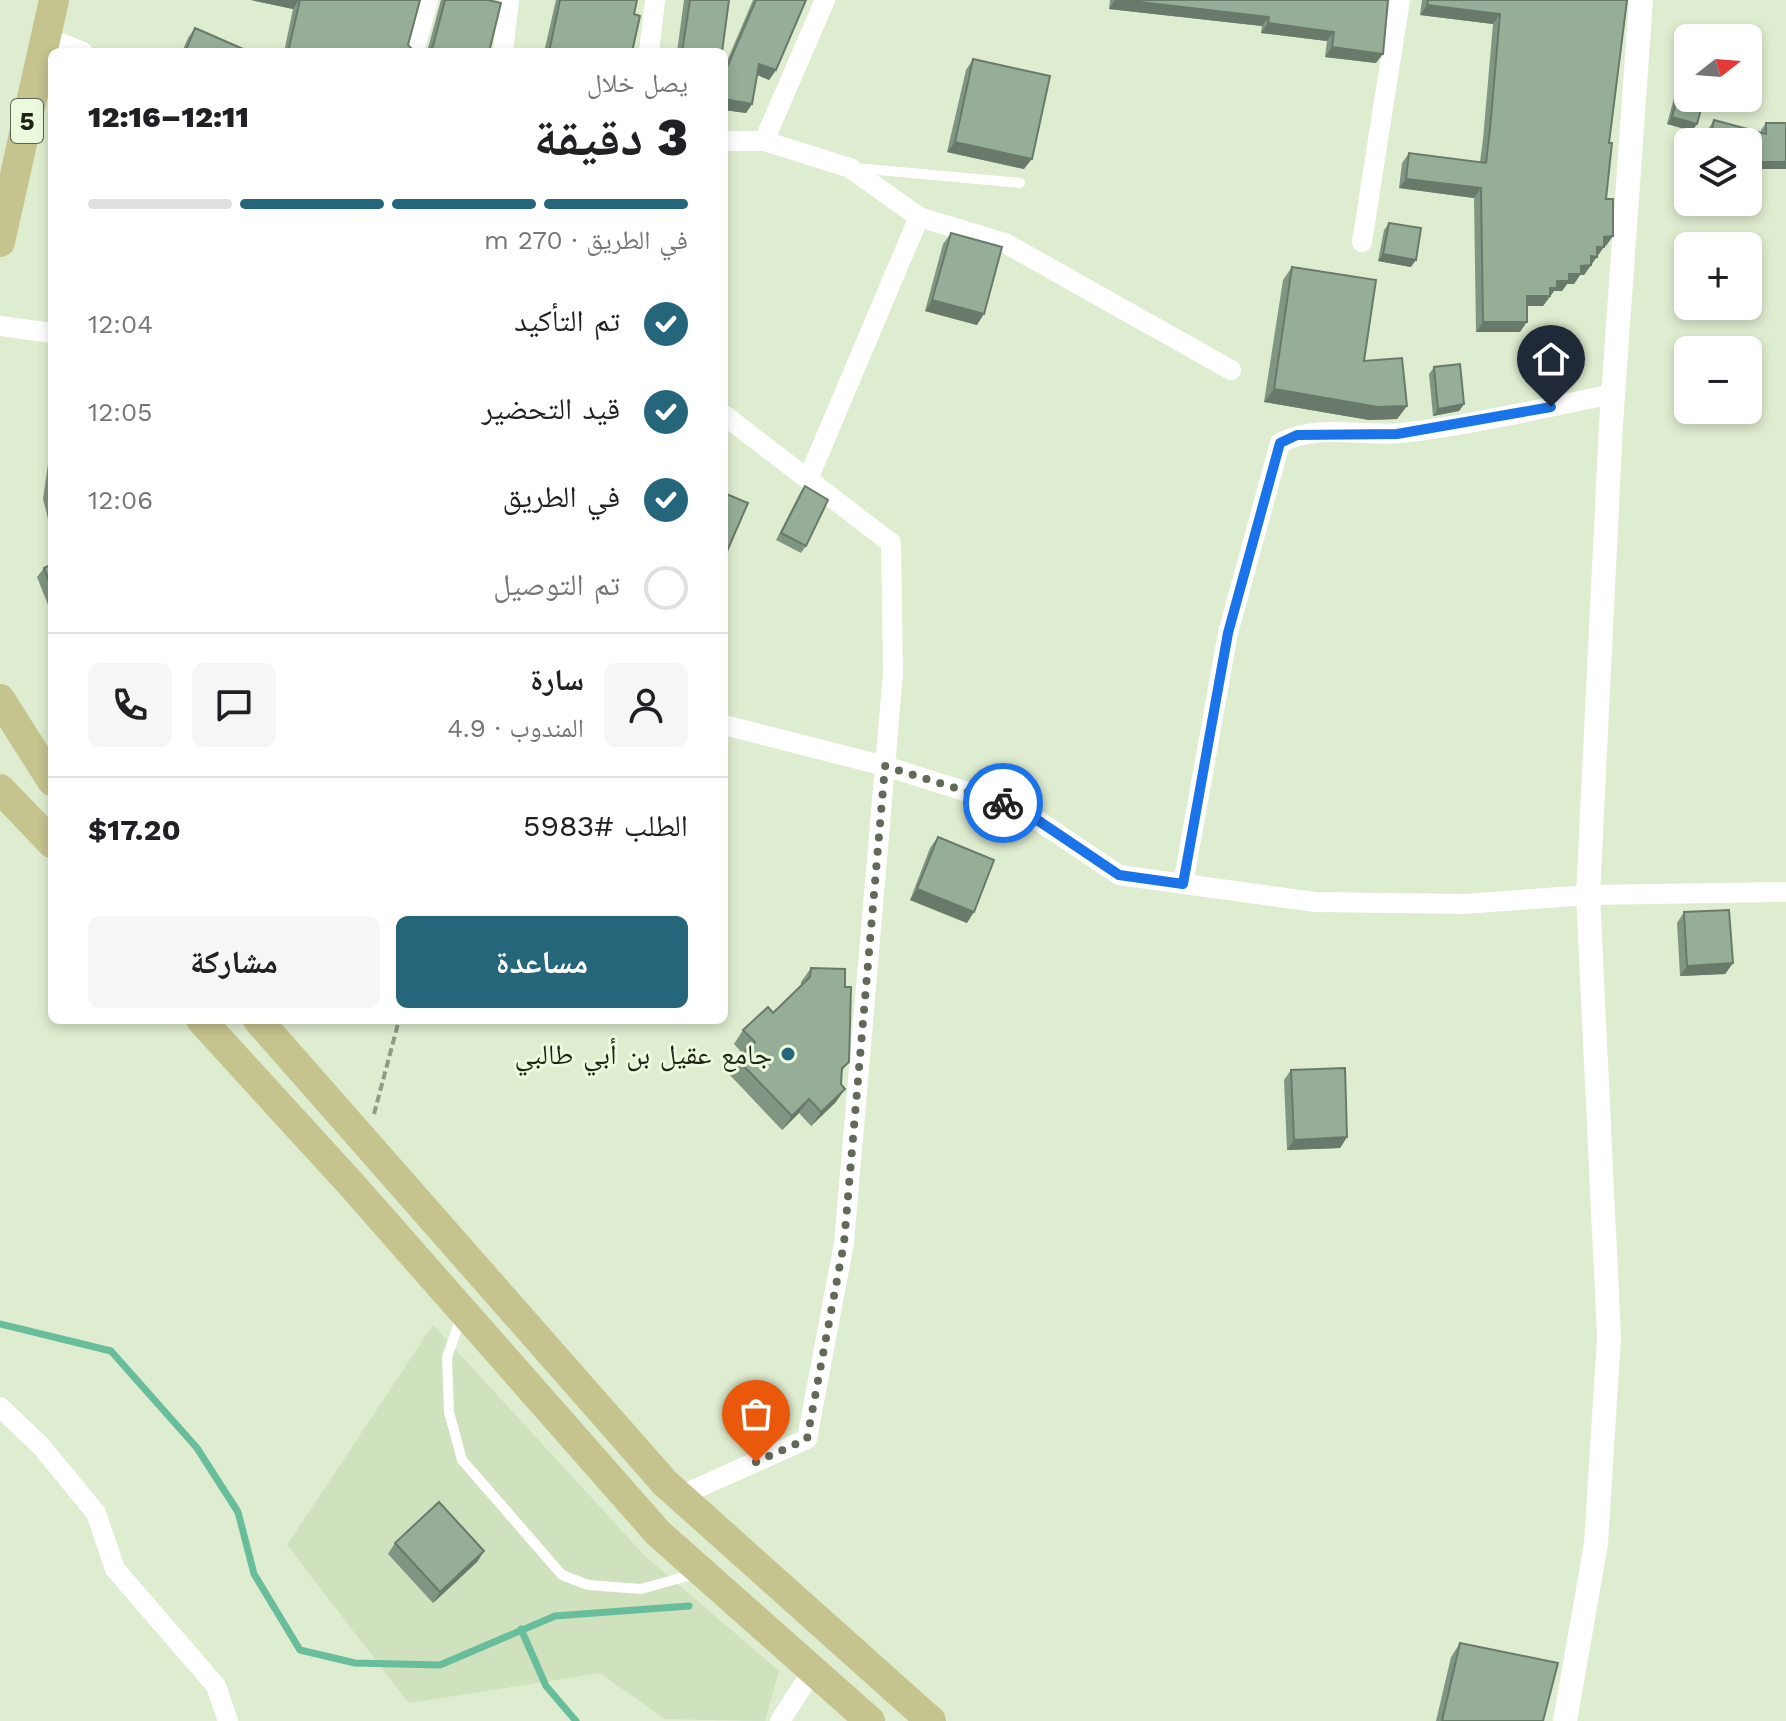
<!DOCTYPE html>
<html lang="ar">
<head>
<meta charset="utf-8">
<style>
	body { margin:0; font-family:"Work Sans","Noto Naskh Arabic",sans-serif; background:#f6f6f6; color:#202124; direction:rtl; height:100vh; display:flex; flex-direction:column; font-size:30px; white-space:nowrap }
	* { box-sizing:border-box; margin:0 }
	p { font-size:26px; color:#757577 }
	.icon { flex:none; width:44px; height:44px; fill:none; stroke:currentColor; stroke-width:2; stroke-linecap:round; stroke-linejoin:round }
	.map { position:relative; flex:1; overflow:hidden; direction:ltr }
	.sheet { position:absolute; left:48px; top:48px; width:680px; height:976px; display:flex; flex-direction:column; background:#fff; border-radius:12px; box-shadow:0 4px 12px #0003; direction:rtl }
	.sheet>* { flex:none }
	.needle { width:52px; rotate:73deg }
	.fabs { position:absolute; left:1674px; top:24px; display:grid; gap:16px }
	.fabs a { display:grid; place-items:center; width:88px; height:88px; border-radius:12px; background:#fff; box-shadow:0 4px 12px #0003; font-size:40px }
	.pin { position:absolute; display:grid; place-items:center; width:68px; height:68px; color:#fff; margin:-82px -34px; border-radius:50% 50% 50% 0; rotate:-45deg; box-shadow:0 0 8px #0007 }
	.pin .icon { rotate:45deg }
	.courier { position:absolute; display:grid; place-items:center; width:80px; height:80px; margin:-40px; border:6px solid #1a73e8; border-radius:50%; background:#fff; color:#222; box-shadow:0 2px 10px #0007 }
	.headline em { font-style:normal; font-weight:800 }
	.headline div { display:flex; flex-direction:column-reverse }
	.headline { display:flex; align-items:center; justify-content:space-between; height:136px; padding:0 40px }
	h1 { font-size:52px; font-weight:800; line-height:60px }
	.bar { display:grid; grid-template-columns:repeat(4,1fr); gap:12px 8px; align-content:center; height:96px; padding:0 40px }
	.bar i { height:10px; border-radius:6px; background:#e0e0e0 }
	.bar .current { background:#26667b }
	.bar p { grid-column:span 4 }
	.line { display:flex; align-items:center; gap:20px; padding:0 40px; border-top:2px solid #e0e0e0 }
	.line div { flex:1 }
	.round { display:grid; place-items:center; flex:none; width:84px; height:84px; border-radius:12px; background:#f6f6f6 }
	ol { padding:0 40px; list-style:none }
	li { display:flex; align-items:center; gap:24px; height:88px }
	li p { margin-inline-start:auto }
	li .icon { padding:8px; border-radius:50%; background:#26667b; color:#fff; stroke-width:4 }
	li:last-child { color:#757577 }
	li i { width:44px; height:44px; border:4px solid #e0e0e0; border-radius:50% }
	.action { display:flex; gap:16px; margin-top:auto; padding:16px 40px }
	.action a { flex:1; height:92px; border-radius:12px; background:#26667b; color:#fff; font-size:32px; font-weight:800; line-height:92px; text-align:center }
	.action a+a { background:#f6f6f6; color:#202124 }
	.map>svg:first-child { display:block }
	.built { fill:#d0e1be }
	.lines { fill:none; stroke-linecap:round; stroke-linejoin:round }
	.stream { stroke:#68bd9b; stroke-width:7 }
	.path { stroke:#909a85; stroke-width:4; stroke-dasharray:8 4; stroke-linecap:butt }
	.service { stroke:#fff; stroke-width:10 }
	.minor { stroke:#fff; stroke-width:20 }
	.tertiary { stroke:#fff; stroke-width:24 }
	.primary { stroke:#c5c48e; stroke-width:30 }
	.wall { fill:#819682 }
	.shaded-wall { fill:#697a6a }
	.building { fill:#96ae97; stroke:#697a6a; stroke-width:2 }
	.done { stroke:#616958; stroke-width:8; stroke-dasharray:0 14.4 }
	.route { stroke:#1a73e8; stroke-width:10 }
	.poi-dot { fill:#26667b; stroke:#ebfadc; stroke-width:3 }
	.labels { text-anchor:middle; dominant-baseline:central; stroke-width:6; stroke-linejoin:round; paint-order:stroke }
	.shield { fill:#ebfadc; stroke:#5c6453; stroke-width:2 }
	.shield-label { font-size:26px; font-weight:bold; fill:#1e2318 }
	.poi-label { font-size:28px; fill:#1e2318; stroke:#ebfadc; text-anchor:end }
</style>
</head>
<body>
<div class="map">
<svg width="1786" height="1721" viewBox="0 0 1786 1721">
	<rect width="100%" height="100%" fill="#deeccf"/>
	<path class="built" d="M433 1325 645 1556 779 1671 765 1721 665 1719 600 1673 409 1703 287 1545Z"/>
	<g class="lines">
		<g class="stream">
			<path d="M0 1324 111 1351 197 1448 238 1512 254 1574 300 1650 355 1663 440 1665 555 1616 689 1606"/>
			<path d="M521 1629 546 1686 576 1721"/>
		</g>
		<path class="path" d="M374 1114 399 1020"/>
		<g class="service">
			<path d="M856 168 1020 183"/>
			<path d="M461 1317 447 1357 449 1412 462 1460 562 1575 588 1585 641 1589 695 1574"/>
		</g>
		<g class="minor">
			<path d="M46 37 83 52"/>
			<path d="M414 52 428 0"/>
			<path d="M503 52 509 0"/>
			<path d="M649 52 655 0"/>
			<path d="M724 141H764L850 168 919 217 1005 243 1231 370"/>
			<path d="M764 141 825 0"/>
			<path d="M1362 242 1400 0"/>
			<path d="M0 326 52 333"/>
			<path d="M808 479 919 217"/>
			<path d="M724 725 885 766 1021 809 1119 875 1315 902 1464 904 1588 895 1786 892"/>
			<path d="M1183 884 1228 633 1280 443C1318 423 1361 437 1401 433 1472 425 1543 408 1613 394"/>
			<path d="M0 1407 40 1445 96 1513 115 1569 216 1686 228 1721"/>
			<path d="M680 1496 807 1439 844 1243 893 673 891 543 724 415"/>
			<path d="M780 1721 813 1670"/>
		</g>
		<path class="tertiary" d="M1565 1721 1596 1544 1609 1337 1588 895 1611 424 1641 0"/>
		<g class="primary">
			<path d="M0 242 54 0"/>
			<path d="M0 699 52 781"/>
			<path d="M0 789 52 843"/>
			<path d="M201 1020 351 1184 658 1533 870 1721"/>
			<path d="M258 1020 665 1483 931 1721"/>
		</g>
	</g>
	<g class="wall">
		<path d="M251 0H420L408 45 415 52H284L293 9Z"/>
		<path d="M441 0H488L489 52H427Z"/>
		<path d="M556 0H637L634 14 632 52H544Z"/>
		<path d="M684 0H729L722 52H677Z"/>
		<path d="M753 0H806L776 70 769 80 757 75 752 104 746 113 724 110V68Z"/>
		<path d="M1110 0H1388L1376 63 1325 57 1327 41 1261 33 1262 26 1109 9Z"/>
		<path d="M1422 0H1627L1609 143 1606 199V246H1604L1584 275H1580L1574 284H1567L1562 291H1554L1543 306H1527L1520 332H1476L1474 198 1399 188 1402 163 1409 153 1480 162 1483 139 1493 24 1420 15Z"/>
		<path d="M195 28 250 52H182L188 38Z"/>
		<path d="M1688 57 1697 124 1692 131 1667 124 1683 64Z"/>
		<path d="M973 59 1024 169 947 152 966 70Z"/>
		<path d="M1714 120 1761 133V130L1766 123H1786V169H1748V142H1705L1709 128Z"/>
		<path d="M1389 223 1411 267 1378 261 1384 230Z"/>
		<path d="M951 233 977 325 925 311 943 244Z"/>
		<path d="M1292 267 1364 361 1407 406 1397 419 1369 420 1264 402 1283 280Z"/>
		<path d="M1434 367 1464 404 1459 411 1433 416 1429 374Z"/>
		<path d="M52 436V535L43 499Z"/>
		<path d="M805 486 806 546 801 553 776 540 800 493Z"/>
		<path d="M52 564V615L37 577 44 568Z"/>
		<path d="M938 837 967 923 910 900 930 848Z"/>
		<path d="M1684 912 1733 963 1725 974 1680 976 1677 923Z"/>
		<path d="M811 968 845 987 849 1062 841 1072 836 1102 811 1126 799 1113 782 1130 728 1073 743 1054 734 1044 743 1030 773 1013 801 986V982Z"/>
		<path d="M1291 1070 1347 1137 1340 1148 1287 1150 1284 1080Z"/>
		<path d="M395 1543 484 1551 477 1562 433 1603 388 1554Z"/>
		<path d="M1460 1643 1543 1721H1436L1451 1657Z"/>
	</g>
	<g class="shaded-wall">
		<path d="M251 0H299L293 9Z"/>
		<path d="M1115 0H1123L1269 17 1262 26 1109 9Z"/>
		<path d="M1427 5 1500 14 1493 24 1420 15Z"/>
		<path d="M1268 23 1334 32 1327 41 1261 33Z"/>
		<path d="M1332 47 1383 54 1376 63 1325 57Z"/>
		<path d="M759 64 776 70 769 80 753 73Z"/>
		<path d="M724 99 752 104 746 113 724 110Z"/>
		<path d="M1672 117 1697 124 1692 131 1667 124Z"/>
		<path d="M955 142 1032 159 1024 169 947 152Z"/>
		<rect x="1748" y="162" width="38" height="7"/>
		<path d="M1406 179 1481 188 1474 198 1399 188Z"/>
		<path d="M1613 236 1606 246 1597 247 1604 237Z"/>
		<path d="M1597 247H1604L1584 275H1580L1574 284H1567L1562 291H1554L1543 306H1520L1527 296 1550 288 1557 281 1569 274Z"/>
		<path d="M1383 254 1416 260 1411 267 1378 261Z"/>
		<path d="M932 300 984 314 977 325 925 311Z"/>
		<path d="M1483 322H1527L1520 332H1476Z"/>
		<path d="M1274 389 1407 406 1397 419 1369 420 1264 402Z"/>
		<path d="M1464 404 1459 411 1433 416 1438 409Z"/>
		<path d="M917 889 974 912 967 923 910 900Z"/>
		<path d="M1733 963 1725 974 1680 976 1687 966Z"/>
		<path d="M845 1089 836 1102 811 1126 821 1112Z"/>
		<path d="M809 1099 799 1113 782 1130 792 1116Z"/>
		<path d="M1347 1137 1340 1148 1287 1150 1294 1140Z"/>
		<path d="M484 1551 477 1562 433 1603 440 1592Z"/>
	</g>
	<g class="building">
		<path d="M300 0H420L408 45 415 52H288Z"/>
		<path d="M445 0H488L501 3 489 52H429L433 46Z"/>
		<path d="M560 0H637L634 14 640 16 632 52H549Z"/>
		<path d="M690 0H729L722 52H682Z"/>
		<path d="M756 0H806L776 70 759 64 752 104 724 99V74Z"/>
		<path d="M1123 0H1388L1383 54 1332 47 1334 32 1268 23 1269 17Z"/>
		<path d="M1428 0H1627L1609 143H1612L1606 199H1613V236L1604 237V247H1597V257L1591 256V265L1581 266V274H1569V281H1557V288H1550V296H1527V322H1483L1481 188 1406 179 1409 153 1486 163 1490 129 1500 14 1427 5Z"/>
		<path d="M195 28 250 52H185Z"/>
		<path d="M1688 57V98H1704L1697 124 1672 117Z"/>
		<path d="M973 59 1050 76 1032 159 955 142Z"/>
		<path d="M1714 120 1766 134V123H1786V162H1748V142H1709Z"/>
		<path d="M1389 223 1421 228 1416 260 1383 254Z"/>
		<path d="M951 233 1002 247 984 314 932 300Z"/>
		<path d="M1292 267 1376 280 1364 361 1402 358 1407 406 1378 407 1274 389Z"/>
		<path d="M1460 364 1464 404 1438 409 1434 367Z"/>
		<path d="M52 472V500L49 490Z"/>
		<path d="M805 486 828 500 806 546 781 533Z"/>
		<path d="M724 493 748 503 724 558Z"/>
		<path d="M52 564V589L44 568Z"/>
		<path d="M938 837 994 860 974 912 917 889Z"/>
		<path d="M1729 910 1733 963 1687 966 1684 912Z"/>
		<path d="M811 968 845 969V987H851L849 1062 842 1068 841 1084 845 1089 821 1112 809 1099 792 1116 737 1059 755 1042 743 1030 768 1007 773 1013 810 977Z"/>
		<path d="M1345 1068 1347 1137 1294 1140 1291 1070Z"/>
		<path d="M439 1502 484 1551 440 1592 395 1543Z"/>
		<path d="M1460 1643 1558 1663 1543 1721H1442Z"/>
	</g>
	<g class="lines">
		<path class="done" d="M756 1462 807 1439 844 1243 885 766 1003 803"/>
		<path class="route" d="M1003 803 1021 809 1119 875 1183 884 1228 633 1280 443 1297 435 1397 434 1551 407"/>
	</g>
	<circle class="poi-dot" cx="788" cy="1054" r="8"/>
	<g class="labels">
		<rect class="shield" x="11" y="99" width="32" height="44" rx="6"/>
		<g class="shield-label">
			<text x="27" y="121">5</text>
		</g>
		<g class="poi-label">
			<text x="772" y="1054">جامع عقيل بن أبي طالبي</text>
		</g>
	</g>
</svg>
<div class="fabs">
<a><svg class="needle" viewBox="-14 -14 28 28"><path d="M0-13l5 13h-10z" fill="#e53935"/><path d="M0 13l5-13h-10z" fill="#757577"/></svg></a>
<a><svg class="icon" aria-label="layers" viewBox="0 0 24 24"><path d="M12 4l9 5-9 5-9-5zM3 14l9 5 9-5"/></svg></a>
<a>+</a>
<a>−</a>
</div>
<div class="pin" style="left:756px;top:1462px;background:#ea580c"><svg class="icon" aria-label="bag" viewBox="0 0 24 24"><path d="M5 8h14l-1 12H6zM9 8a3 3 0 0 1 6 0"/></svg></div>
<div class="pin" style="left:1551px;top:407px;background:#1f2937"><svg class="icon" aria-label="home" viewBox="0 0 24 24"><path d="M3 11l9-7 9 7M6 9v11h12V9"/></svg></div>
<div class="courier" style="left:1003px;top:803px"><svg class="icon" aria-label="bike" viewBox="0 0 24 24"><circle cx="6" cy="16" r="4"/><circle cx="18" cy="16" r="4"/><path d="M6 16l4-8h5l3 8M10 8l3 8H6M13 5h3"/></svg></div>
<section class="sheet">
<div class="headline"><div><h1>3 دقيقة</h1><p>يصل خلال</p></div><em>12:11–12:16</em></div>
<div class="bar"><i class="current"></i><i class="current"></i><i class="current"></i><i></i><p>في الطريق · 270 m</p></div>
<ol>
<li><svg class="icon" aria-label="check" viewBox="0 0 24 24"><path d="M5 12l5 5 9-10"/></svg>تم التأكيد<p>12:04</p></li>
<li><svg class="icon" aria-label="check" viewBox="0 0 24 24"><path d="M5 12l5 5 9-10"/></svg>قيد التحضير<p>12:05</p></li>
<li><svg class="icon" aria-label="check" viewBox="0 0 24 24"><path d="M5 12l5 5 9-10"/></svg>في الطريق<p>12:06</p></li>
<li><i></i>تم التوصيل</li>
</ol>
<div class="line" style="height:144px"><a class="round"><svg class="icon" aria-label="person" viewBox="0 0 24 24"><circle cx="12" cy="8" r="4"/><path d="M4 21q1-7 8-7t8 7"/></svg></a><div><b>سارة</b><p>المندوب · 4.9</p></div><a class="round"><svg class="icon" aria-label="chat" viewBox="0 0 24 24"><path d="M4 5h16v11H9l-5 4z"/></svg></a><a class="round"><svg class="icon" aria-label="phone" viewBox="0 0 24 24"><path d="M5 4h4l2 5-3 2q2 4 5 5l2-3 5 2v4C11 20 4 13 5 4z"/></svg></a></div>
<div class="line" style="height:104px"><div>الطلب #5983</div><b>$17.20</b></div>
<div class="action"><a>مساعدة</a><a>مشاركة</a></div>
</section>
</div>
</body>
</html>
